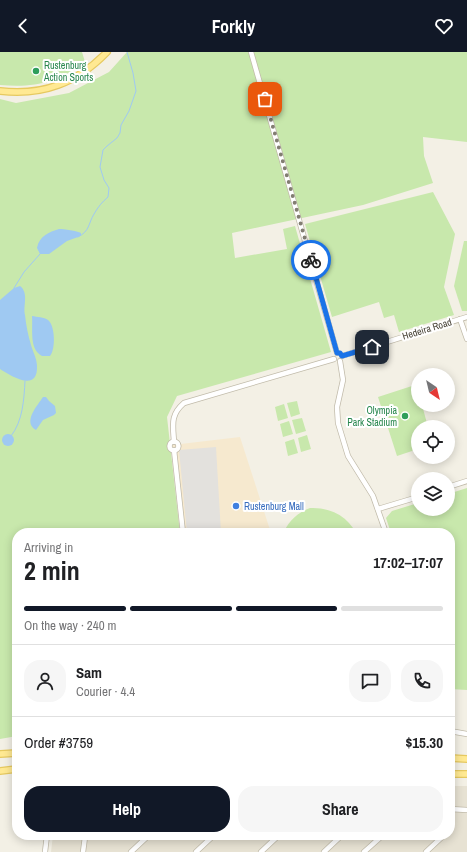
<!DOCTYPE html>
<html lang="en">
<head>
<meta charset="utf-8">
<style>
	body { margin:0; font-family:"Archivo Narrow",sans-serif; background:#f6f6f6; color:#202124; height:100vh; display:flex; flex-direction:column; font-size:15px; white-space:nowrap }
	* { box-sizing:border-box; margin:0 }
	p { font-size:13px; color:#757577 }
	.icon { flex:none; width:22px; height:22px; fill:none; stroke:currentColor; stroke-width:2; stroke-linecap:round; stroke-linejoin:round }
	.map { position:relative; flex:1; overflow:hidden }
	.side { position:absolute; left:12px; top:476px; width:443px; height:312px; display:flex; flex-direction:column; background:#fff; border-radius:16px; box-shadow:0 2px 10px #0003 }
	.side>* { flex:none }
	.needle { width:26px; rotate:145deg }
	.tools { position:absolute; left:411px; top:316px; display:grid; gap:8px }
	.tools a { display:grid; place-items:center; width:44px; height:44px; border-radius:50%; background:#fff; box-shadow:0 2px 10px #0003; font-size:20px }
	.pin { position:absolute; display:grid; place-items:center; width:34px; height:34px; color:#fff; margin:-17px; border-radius:8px; box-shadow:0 2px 6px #0006 }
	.courier { position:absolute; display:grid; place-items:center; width:40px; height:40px; margin:-20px; border:3px solid #1a73e8; border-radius:50%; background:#fff; color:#222; box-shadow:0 1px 5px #0007 }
	.overview em { font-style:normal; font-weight:700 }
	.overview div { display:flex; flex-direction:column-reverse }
	.overview { display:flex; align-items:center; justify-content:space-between; height:68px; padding:0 12px }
	h1 { font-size:26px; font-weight:700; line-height:30px }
	.bar { display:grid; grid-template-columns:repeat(4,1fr); gap:6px 4px; align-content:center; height:48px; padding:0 12px }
	.bar i { height:5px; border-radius:3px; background:#e0e0e0 }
	.bar .current { background:#111827 }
	.bar p { grid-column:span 4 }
	.line { display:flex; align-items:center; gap:10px; padding:0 12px; border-top:1px solid #e0e0e0 }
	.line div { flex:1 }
	.round { display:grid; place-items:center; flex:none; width:42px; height:42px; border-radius:16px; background:#f6f6f6 }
	.cta { display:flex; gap:8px; margin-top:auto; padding:8px 12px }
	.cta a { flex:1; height:46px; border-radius:16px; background:#111827; color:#fff; font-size:16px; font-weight:700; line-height:46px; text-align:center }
	.cta a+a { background:#f6f6f6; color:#202124 }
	header { display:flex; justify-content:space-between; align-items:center; height:52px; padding:0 12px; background:#111827; color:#fff; font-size:18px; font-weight:700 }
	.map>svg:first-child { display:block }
	.residential { fill:#e7e2d3 }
	.commercial { fill:#f6e9cf }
	.green { fill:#c8e8ac }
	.parking { fill:#e3e1dd }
	.water { fill:#9fc9f2 }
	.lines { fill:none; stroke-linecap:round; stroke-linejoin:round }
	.stream { stroke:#9fc9f2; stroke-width:1 }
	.minor-casing { stroke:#c1bbaa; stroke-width:6 }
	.major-casing { stroke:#e6c960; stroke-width:8 }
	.minor { stroke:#fff; stroke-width:4.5 }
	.major { stroke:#ffe992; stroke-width:5.5 }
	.done { stroke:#827e72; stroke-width:4; stroke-dasharray:0 7.2 }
	.route { stroke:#1a73e8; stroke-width:5 }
	.leisure-dot { fill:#2e9e5b; stroke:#fff; stroke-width:1.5 }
	.shop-dot { fill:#3f7fe0; stroke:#fff; stroke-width:1.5 }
	.labels { text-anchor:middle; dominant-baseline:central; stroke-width:4; stroke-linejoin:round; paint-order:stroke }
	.leisure-label { font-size:10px; fill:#27864d; stroke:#fff; text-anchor:start }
	.street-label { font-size:10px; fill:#454034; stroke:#fff }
	.shop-label { font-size:10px; fill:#366cbe; stroke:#fff; text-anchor:start }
</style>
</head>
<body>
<header><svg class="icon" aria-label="back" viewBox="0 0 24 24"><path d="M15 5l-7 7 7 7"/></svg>Forkly<svg class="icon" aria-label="heart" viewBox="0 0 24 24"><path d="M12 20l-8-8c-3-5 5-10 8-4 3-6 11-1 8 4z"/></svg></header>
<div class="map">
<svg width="467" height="800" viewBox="0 0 467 800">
	<rect width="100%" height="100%" fill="#f3f0e5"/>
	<path class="residential" d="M450 734H467V800H51L53 783H450Z"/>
	<path class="commercial" d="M240 385 271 481H181L172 393Z"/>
	<g class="green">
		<path d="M0 0H82L85 10C58 31 33 36 0 33Z"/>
		<path d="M127 0H467V90L423 85 424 104 433 131 363 153 232 181 235 206 287 197 283 177 295 174 331 300 177 344 167 365 180 481H17V684L0 687V47L16 51 69 41 109 20Z"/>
		<path d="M433 140 455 182 444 235 454 263 399 280 394 263 384 266 379 250 332 265 305 172Z"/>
		<path d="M464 189H467V259H462L454 234Z"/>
		<path d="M415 333 418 342V353H422L428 375H418V397L397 404 378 345Z"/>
		<path d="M297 349 300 362 291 365 287 351Z"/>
		<path d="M284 352 288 366 278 369 275 355Z"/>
		<path d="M302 366 306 379 296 382 292 368Z"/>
		<path d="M289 369 293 382 283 385 280 372Z"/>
		<path d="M307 383 311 397 301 400 298 386Z"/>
		<path d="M294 387 298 401 288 404 285 390Z"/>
		<path d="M467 436V638L450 637V481H391L386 466 392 459 418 451V457H448V442Z"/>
		<path d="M310 456C330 455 347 464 356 481H283C289 469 298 460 310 456Z"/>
	</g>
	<path class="parking" d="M216 395 221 481H187L179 398Z"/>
	<g class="water">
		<path d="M59 177C64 177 77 179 81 181V183L78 185 67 189 49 202H40L37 196C39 184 49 180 59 177Z"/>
		<path d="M20 234C29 241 23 253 25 263 26 273 28 283 31 293 33 300 37 307 37 314 38 341 11 324 0 317V248L14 236Z"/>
		<path d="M32 264C37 265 44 265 48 268 55 273 56 297 50 304H42C29 297 33 278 32 264Z"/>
		<path d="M43 345H46L49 349 55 354 56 361 54 363 43 368 36 378C22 370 38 353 43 345Z"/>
		<circle cx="8" cy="388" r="6"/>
	</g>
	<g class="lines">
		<g class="stream">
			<path d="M78 185C90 179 88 172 94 162 98 155 102 150 108 145L109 136 104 128 100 115 103 98 107 94 117 86 120 81 121 73 129 59 136 39 133 21 127 0"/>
			<path d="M14 236 24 220 40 202"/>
			<path d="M11 384C23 369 24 347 25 329"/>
		</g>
		<defs>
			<g id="minor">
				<path d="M251 0 337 301"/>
				<path d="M460 267 467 287"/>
				<path d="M342 304 467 265"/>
				<path d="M340 309 343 328 337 355 338 371 348 404 373 444 386 481"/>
				<circle cx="174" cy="394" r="4.5"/>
				<path d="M174 390C173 373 170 363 184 351L334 307"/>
				<path d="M174 398 183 481"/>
				<path d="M448 435 467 429"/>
				<path d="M378 457 418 445"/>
				<path d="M450 679 467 682"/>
				<path d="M450 757 467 758"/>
				<path d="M450 774 451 757"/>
				<path d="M45 800 47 783"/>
				<path d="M83 800 85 785"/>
				<path d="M131 800 149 783"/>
				<path d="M196 800 214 783"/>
				<path d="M261 800 279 783"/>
				<path d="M324 800 342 783"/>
				<path d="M364 800 383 783"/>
				<path d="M426 800 444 783"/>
			</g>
			<g id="major">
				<path d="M0 39C43 44 77 31 107 0"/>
				<path d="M0 702 17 701"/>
				<path d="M450 706 467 707"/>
				<path d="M0 719 17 717"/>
				<path d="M450 722H467"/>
			</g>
		</defs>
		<use href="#minor" class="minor-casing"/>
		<use href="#major" class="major-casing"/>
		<use href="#minor" class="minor"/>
		<use href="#major" class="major"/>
	</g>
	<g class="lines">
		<path class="done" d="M265 47 311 208"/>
		<path class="route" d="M311 208 337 301H340L342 304 372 295"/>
	</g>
	<g class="leisure-dot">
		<circle cx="36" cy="19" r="4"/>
		<circle cx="405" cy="364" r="4"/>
	</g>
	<circle class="shop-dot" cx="236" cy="454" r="4"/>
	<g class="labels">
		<g class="leisure-label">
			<text x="44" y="13">Rustenburg<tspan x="44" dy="12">Action Sports</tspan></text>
			<text x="397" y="358" text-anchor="end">Olympia<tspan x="397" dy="12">Park Stadium</tspan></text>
		</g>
		<g class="street-label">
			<text transform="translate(427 277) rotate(-17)">Hedeira Road</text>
		</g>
		<g class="shop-label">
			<text x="244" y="454">Rustenburg Mall</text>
		</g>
	</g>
</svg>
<div class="tools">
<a><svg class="needle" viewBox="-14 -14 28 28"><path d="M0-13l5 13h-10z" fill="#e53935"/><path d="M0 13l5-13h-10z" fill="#757577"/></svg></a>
<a><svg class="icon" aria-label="locate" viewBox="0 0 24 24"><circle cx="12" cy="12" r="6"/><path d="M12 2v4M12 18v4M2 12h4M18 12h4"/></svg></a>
<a><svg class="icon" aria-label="layers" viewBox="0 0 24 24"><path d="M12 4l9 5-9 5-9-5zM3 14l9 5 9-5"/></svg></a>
</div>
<div class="pin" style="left:265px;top:47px;background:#ea580c"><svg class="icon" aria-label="bag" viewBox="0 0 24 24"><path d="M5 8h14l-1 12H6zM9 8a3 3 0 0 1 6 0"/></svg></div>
<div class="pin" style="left:372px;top:295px;background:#1f2937"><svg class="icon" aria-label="home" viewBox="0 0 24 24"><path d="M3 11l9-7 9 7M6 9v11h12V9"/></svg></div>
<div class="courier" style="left:311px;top:208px"><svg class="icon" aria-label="bike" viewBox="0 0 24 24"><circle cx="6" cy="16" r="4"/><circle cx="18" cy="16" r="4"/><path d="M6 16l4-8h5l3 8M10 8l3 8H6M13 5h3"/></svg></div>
<section class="side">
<div class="overview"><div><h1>2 min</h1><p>Arriving in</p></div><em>17:02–17:07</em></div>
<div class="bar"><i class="current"></i><i class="current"></i><i class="current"></i><i></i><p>On the way · 240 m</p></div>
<div class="line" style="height:72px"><a class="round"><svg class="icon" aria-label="person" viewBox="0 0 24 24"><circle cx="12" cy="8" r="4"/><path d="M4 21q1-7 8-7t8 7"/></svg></a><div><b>Sam</b><p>Courier · 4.4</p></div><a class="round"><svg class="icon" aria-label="chat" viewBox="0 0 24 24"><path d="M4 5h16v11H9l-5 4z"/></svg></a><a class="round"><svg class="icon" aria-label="phone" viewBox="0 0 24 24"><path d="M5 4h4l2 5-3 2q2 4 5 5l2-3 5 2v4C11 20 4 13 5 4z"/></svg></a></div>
<div class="line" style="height:52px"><div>Order #3759</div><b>$15.30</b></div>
<div class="cta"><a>Help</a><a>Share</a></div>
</section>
</div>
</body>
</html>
